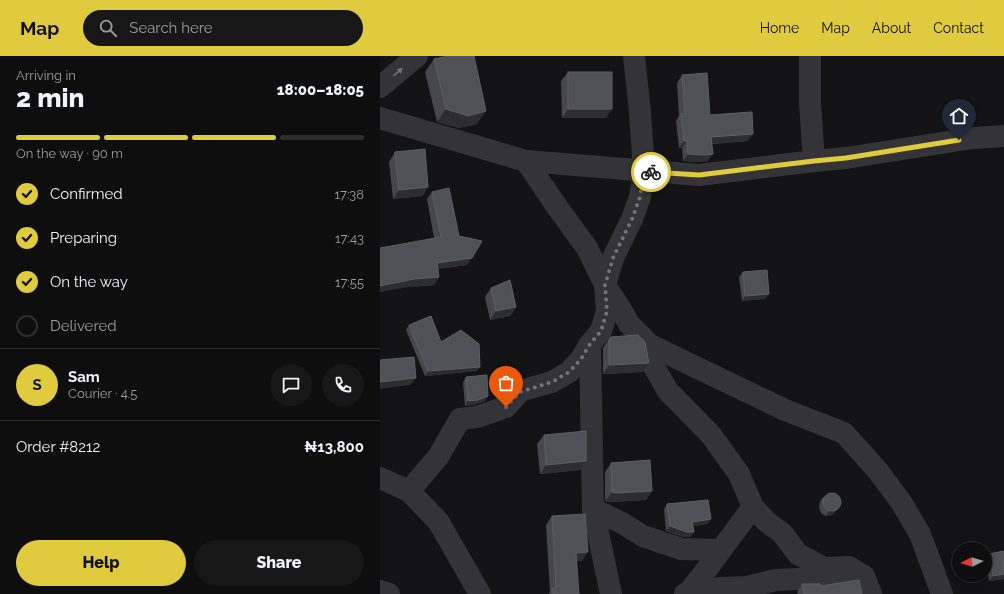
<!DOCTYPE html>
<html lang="en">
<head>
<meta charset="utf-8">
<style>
	body { margin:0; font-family:Raleway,sans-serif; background:#171718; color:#f1f3f6; height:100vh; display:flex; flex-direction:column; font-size:15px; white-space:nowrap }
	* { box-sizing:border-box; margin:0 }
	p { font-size:13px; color:#9b9c9e }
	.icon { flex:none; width:22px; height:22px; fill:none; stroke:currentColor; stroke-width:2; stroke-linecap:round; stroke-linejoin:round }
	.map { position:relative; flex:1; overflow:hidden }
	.panel { display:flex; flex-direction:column; background:#0e0e0f; width:380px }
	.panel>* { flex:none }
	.needle { width:26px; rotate:265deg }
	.tools { position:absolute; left:572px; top:486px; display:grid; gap:8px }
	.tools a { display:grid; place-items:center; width:40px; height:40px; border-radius:50%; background:#0e0e0f; box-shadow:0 2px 10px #0003,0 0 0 1px #2e2e2f; font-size:20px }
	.pin { position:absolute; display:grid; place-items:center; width:34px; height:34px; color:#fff; margin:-41px -17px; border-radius:50% 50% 50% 0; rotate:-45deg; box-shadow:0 0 4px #0007 }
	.pin .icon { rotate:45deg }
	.courier { position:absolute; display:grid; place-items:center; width:40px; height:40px; margin:-20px; border:3px solid #e0ca3e; border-radius:50%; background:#fff; color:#222; box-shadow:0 1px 5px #0007 }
	.head em { font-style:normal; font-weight:800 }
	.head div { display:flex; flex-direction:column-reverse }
	.head { display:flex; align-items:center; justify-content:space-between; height:68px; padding:0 16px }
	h1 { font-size:26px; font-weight:800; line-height:30px }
	.bar { display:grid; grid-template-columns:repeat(4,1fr); gap:6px 4px; align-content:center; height:48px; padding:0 16px }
	.bar i { height:5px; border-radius:3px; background:#2e2e2f }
	.bar .active { background:#e0ca3e }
	.bar p { grid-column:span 4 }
	.line { display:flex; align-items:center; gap:10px; padding:0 16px; border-top:1px solid #2e2e2f }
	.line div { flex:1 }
	.round { display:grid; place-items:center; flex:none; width:42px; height:42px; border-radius:21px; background:#171718 }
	ol { padding:0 16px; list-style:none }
	li { display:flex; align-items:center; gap:12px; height:44px }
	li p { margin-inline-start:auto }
	li .icon { padding:4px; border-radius:50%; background:#e0ca3e; color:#111; stroke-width:4 }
	li:last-child { color:#9b9c9e }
	li i { width:22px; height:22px; border:2px solid #2e2e2f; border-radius:50% }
	.button { display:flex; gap:8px; margin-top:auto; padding:8px 16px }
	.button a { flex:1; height:46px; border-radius:24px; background:#e0ca3e; color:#111; font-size:16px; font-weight:800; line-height:46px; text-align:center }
	.button a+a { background:#171718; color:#f1f3f6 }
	header { display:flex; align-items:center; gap:24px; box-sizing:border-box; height:56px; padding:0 20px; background:#e0ca3e; color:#111 }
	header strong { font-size:19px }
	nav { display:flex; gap:22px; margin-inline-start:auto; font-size:14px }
	.search { width:280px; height:36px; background:#171718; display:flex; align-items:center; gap:10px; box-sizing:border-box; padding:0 14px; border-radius:22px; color:#9b9c9e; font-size:15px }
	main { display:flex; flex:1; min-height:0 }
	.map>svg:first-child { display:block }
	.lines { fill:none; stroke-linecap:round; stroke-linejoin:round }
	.street { stroke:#343438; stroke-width:22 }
	.wall { fill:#46464c }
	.shaded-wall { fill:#2d2d31 }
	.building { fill:#505157; stroke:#5e5e65 }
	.oneway { fill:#72737c }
	.done { stroke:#72737b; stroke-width:4; stroke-dasharray:0 7.2 }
	.route { stroke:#e0ca3e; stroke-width:5 }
</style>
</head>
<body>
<header>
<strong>Map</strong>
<div class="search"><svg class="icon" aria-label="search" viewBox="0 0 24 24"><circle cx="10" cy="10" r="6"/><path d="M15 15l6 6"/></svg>Search here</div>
<nav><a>Home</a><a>Map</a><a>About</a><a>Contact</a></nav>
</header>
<main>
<section class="panel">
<div class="head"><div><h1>2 min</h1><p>Arriving in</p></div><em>18:00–18:05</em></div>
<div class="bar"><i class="active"></i><i class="active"></i><i class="active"></i><i></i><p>On the way · 90 m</p></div>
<ol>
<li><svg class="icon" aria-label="check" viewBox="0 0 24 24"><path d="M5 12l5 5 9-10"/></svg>Confirmed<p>17:38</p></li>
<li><svg class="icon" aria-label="check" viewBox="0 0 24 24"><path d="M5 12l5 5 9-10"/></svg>Preparing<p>17:43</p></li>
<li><svg class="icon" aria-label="check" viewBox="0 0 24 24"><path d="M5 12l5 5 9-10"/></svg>On the way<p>17:55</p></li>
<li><i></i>Delivered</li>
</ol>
<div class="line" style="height:72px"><b class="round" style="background:#e0ca3e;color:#111">S</b><div><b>Sam</b><p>Courier · 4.5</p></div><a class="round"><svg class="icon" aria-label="chat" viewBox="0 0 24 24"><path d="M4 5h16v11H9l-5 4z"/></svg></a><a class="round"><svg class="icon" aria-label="phone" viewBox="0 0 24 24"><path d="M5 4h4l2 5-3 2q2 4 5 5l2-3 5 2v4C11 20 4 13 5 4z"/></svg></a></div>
<div class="line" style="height:52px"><div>Order #8212</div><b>₦13,800</b></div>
<div class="button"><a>Help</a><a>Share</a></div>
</section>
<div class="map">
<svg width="624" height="538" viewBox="0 0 624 538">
	<rect width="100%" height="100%" fill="#131214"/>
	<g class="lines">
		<g class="street">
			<path d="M430 0V47L434 105"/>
			<path d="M0 31 37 0"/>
			<path d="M0 62 146 105 319 119 434 105 466 102 593 82 624 80"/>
			<path d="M146 105 175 148 207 192 225 229 240 252 249 268 270 289 405 354 464 377 498 415 521 446 540 478 562 538"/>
			<path d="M210 288 213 453 231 538"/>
			<path d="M270 289 274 311 288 335 331 379 359 418 373 451 387 466 402 477 418 498 444 512 469 511 484 520 491 538"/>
			<path d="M0 422 29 435 58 465 100 538"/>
			<path d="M29 435 58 401 80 363 97 361 126 351 140 335 172 326 189 316 201 303 210 288 221 275 227 255 225 229 233 202 252 163 260 141 264 115 260 56 254 0"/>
			<path d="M213 453 242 467 263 480 301 493 341 494 373 451"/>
			<path d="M0 535 9 538"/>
			<path d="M308 537 340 532 367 531 396 524 461 521"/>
			<path d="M305 538 308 537 327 513 341 494"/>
		</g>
	</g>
	<g class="wall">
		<path d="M54 3 97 68 79 72 57 66 45 16Z"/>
		<path d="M188 16 226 62H182L181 25Z"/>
		<path d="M302 19 330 59 368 85 332 88 328 105 319 106 303 105 302 92H299L296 65 299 60 297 27Z"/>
		<path d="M15 96 48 131 42 140 13 143 9 106Z"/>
		<path d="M52 136 79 180 87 209 58 213 59 221 54 229 29 231 54 182 47 143Z"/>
		<path d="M363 216 389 238 385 243 362 245 359 221Z"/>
		<path d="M111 232 136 251 130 260 110 264 105 241Z"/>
		<path d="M29 269 61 286 100 311 97 315 45 320 26 274Z"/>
		<path d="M229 283 263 316 223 318V292Z"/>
		<path d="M86 321 105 345 94 349 85 350 83 326Z"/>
		<path d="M164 379 206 405 200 414 160 418 157 388Z"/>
		<path d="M231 407 266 444 230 446 225 445V416Z"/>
		<path d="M443 441 460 451 452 459 446 460 441 457 439 451 440 446Z"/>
		<path d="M287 448 331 463 327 468 313 470 314 476 310 481H303L286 475 284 453Z"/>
		<path d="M172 460 202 505H196L199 538H169L170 536 166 469Z"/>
		<path d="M609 498 624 523 609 525 606 503Z"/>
		<path d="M422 528 441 530 482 538H418L417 536Z"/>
	</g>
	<g class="shaded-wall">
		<path d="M66 53 106 55 97 68 79 72 57 66Z"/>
		<path d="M188 53H232L226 62H182Z"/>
		<path d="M373 78 368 85 326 88 331 81Z"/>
		<path d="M304 85H307L302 92H299Z"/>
		<path d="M308 98H333L328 105 319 106 303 105Z"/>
		<path d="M48 131 42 140 13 143 19 134Z"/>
		<path d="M92 202 87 209 52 214 57 207Z"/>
		<path d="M59 221 54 229 29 231 0 236V230L34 223Z"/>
		<path d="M389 238 385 243 362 245 365 240Z"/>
		<path d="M136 251 130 260 110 264 116 255Z"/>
		<path d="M269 307 263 316 223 318 229 309Z"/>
		<path d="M100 311 97 315 45 320 48 315Z"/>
		<path d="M36 322 30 329 0 333V326Z"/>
		<path d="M108 340 105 345 94 349 85 350 88 345Z"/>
		<path d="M206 405 200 414 160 418 166 409Z"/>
		<path d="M272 435 266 444 230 446 225 445 232 436Z"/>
		<path d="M460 451 452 459 446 460 449 455Z"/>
		<path d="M331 463 327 468 309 471 312 466Z"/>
		<path d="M290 470 314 476 310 481H303L286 475Z"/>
		<path d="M208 496 202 505 189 506 196 497Z"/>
		<path d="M624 518V523L609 525 613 520Z"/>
	</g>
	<g class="building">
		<path d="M68 0H94L106 55 88 60 66 53 54 3Z"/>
		<rect x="188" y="16" width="44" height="37"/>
		<path d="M327 17 330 59 372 56 373 78 331 81 333 98 324 99 308 98 307 85H304L301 58 305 57 302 19Z"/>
		<path d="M45 93 48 131 19 134 15 96Z"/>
		<path d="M69 132 79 180 102 185 92 202 57 207 59 221 34 223 0 230V192L61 181 52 136Z"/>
		<path d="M387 214 389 238 365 240 363 216Z"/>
		<path d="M130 224 136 251 116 255 111 232Z"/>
		<path d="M51 260 61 286 81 274 99 288 100 311 48 315 29 269Z"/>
		<path d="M258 279 265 286 269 307 229 309V283L231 281Z"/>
		<path d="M34 301 36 322 0 326V304Z"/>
		<path d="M107 319 108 340 98 344 88 345 86 321Z"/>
		<path d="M206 375V405L166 409 164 379Z"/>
		<path d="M270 404 272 435 236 437 232 436 231 407Z"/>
		<circle cx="452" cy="446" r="9"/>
		<path d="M328 444 331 463 312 466 314 476H307L290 470 287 448Z"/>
		<path d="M205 458 208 496 196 497 199 538H173V532H176L172 460Z"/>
		<path d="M624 495V518L613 520 609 498Z"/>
		<path d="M479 524 482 538H424L422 528H440L441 530Z"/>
	</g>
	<defs><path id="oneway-solid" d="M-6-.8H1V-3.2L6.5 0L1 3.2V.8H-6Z"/></defs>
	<use class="oneway" href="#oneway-solid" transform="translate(18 16) rotate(-41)"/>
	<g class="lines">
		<path class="done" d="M126 351 140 336 172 326 189 316 201 303 210 288 221 275 227 255 225 229 233 202 252 163 260 141 264 115 271 116"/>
		<path class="route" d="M271 116 319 119 434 105 466 102 579 84"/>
	</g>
</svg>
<div class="tools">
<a><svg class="needle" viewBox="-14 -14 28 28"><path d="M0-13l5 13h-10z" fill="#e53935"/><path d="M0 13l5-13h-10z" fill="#9b9c9e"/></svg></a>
</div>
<div class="pin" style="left:126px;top:351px;background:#ea580c"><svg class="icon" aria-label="bag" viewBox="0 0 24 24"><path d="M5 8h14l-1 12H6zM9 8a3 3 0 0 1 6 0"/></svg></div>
<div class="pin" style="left:579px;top:84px;background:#1f2937"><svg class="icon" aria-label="home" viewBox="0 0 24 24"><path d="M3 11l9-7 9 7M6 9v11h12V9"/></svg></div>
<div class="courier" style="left:271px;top:116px"><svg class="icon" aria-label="bike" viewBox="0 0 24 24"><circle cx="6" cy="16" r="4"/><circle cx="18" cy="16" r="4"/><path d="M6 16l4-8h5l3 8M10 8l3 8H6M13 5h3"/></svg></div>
</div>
</main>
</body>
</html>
